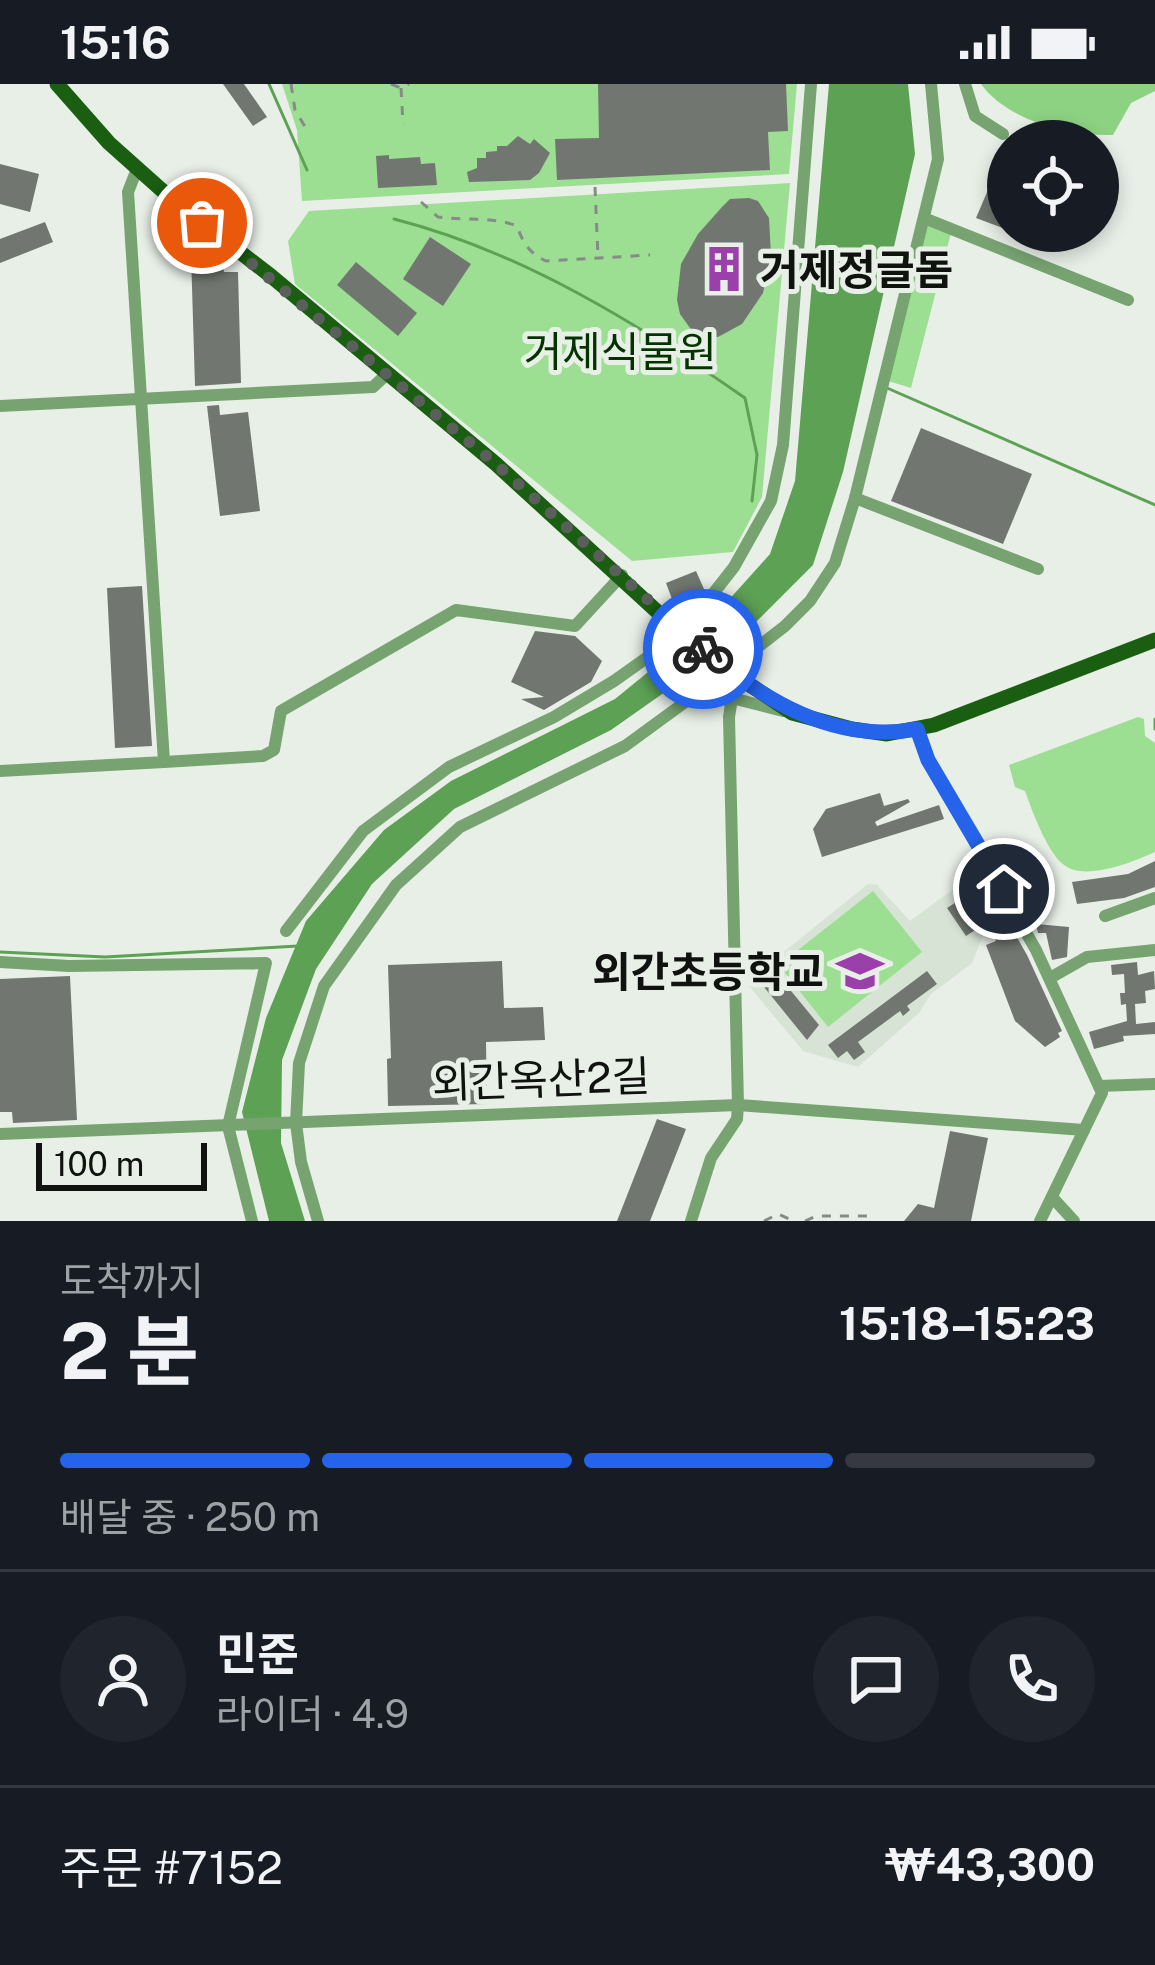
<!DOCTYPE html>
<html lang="ko">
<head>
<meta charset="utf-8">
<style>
	body { margin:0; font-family:"Public Sans","Noto Sans KR",sans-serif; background:#20242c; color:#f1f3f6; height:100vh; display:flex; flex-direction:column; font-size:45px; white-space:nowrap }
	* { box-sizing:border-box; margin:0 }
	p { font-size:39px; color:#9ea1a6 }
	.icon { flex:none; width:66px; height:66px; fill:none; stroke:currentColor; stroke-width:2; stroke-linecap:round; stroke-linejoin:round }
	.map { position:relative; height:1137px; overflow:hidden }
	.drawer { display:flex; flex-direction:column; background:#171b24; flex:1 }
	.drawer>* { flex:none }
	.fabs { position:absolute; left:987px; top:36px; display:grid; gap:24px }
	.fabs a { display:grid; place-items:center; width:132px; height:132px; border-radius:50%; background:#171b24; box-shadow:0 6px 18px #0003; font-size:60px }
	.scale { position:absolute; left:36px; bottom:30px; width:171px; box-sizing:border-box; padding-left:12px; border:6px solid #0f120f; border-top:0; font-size:33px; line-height:42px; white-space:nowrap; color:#0f120f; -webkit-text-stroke:9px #e8efe7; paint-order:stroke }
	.pin { position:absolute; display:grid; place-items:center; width:102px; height:102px; color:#fff; margin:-51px; border:6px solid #fff; border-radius:50%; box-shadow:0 3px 12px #0007 }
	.courier { position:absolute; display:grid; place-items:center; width:120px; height:120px; margin:-60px; border:9px solid #2563eb; border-radius:50%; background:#fff; color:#222; box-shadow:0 3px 15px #0007 }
	.headline em { font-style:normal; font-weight:700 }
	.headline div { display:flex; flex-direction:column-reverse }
	.headline { display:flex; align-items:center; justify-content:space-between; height:204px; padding:0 60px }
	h1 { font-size:78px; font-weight:700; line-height:90px }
	.bar { display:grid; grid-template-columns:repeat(4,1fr); gap:18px 12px; align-content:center; height:144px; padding:0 60px }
	.bar i { height:15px; border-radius:9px; background:#363941 }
	.bar .selected { background:#2563eb }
	.bar p { grid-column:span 4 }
	.line { display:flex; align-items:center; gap:30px; padding:0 60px; border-top:3px solid #363941 }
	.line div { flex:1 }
	.round { display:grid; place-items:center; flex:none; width:126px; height:126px; border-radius:63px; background:#20242c }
	.status { display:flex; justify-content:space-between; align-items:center; height:84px; padding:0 60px; background:#171b24; direction:ltr }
	.status svg { height:33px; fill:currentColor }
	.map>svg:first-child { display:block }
	.built { fill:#d7e3d5 }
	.green { fill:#9cdf93 }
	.forest { fill:#8dd283 }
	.water { fill:#5da155 }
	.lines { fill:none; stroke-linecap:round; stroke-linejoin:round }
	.stream { stroke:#5da155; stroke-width:3 }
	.building { fill:#717770 }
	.path { stroke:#858b85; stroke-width:3; stroke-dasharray:9 9; stroke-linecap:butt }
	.minor { stroke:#77a371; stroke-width:12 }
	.major { stroke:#1a5f11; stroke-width:15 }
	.done { stroke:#5b5f5b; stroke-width:12; stroke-dasharray:0 21.6 }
	.route { stroke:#2563eb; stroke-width:15 }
	.labels { text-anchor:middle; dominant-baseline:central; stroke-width:10; stroke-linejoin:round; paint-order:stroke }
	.poi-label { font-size:42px; font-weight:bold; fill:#0f120f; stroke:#e8efe7; text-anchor:start }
	.park-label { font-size:42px; fill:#033400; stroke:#e8efe7 }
	.street-label { font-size:42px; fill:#0f120f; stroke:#e8efe7 }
</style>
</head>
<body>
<div class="status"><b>15:16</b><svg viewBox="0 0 49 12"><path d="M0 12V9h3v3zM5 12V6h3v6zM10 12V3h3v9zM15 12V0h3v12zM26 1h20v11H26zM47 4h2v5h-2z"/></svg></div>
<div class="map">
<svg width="1155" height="1137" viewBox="0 0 1155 1137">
	<rect width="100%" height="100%" fill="#e8efe7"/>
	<path class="built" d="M868 800 877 801 910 837 959 801 987 842 972 879 931 910 919 929 858 983 803 967 749 902V896Z"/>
	<g class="green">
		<path d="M282 0H797L789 90 302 117 297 46Z"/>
		<path d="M790 99 762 413 733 468 632 477 295 200 288 157 309 127Z"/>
		<path d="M924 134 952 145 911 304 885 296Z"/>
		<path d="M1138 633 1144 635 1145 652 1155 659V768C1135 777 1085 798 1064 781 1048 770 1032 727 1025 707L1015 703 1009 681Z"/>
		<path d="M873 807 922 868 828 943 779 881Z"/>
	</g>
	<path class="forest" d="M981 0H1155V7L1131 19 1113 51C1068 52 1008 37 981 0Z"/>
	<path class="water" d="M829 0H908L915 70 843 388 813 481 736 558 611 646 454 725 372 800 316 885 282 976 281 1059 305 1137H269L242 1028 266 934 306 837 384 746 451 697 615 615 707 540 770 470 795 397Z"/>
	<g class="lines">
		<g class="stream">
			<path d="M269 0 307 86"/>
			<path d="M394 135C520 167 639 240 745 314L757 371 752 417"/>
			<path d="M887 304 1155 421"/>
			<path d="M1155 635V645"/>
			<path d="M0 868 105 873 298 862"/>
		</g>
	</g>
	<g class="building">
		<path d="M223 0H244L267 33 253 42Z"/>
		<path d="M598 0H786L788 47 768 48 770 86 557 96 555 55 599 54Z"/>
		<path d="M518 52 530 60 534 55 550 69 539 89 530 96 469 98 467 88 477 84V74H486V68L497 67V62H507Z"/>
		<path d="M1008 59V146L976 134Z"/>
		<path d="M389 71V75L420 73 421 80 435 79 437 101 378 104 376 72Z"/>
		<path d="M0 80 39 90 30 128 0 120Z"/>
		<path d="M749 114 758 117 769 134 771 171 763 209 742 240 718 253 695 251 680 230 677 216 681 180 698 150 722 123 730 115Z"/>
		<path d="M45 138 53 158 0 179V155Z"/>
		<path d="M430 153 471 180 443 222 403 195Z"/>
		<path d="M208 169 209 182H223L224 188H238L241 299 195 302 191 170Z"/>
		<path d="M356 178 417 229 398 252 337 201Z"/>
		<path d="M219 321 220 331 248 328 260 427 220 432 207 322Z"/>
		<path d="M921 344 1032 390 1003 460 891 417Z"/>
		<path d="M696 487 704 505 695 515 675 523 666 499Z"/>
		<path d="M142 502 152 662 115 664 107 504Z"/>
		<path d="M535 547 575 552 602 577 591 598 544 626 521 615 544 613 511 598Z"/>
		<path d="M880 709 884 722 908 715 910 718 875 738 877 742 939 721 944 735 822 773 813 745 826 725Z"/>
		<path d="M1007 773 1017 774 1016 786 1051 788 1050 798H1043L1042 820 1025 819 1026 796 1007 794Z"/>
		<path d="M1155 777V803L1124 814 1077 820 1072 798 1128 790Z"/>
		<path d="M991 808 1027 871 1062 947 1058 949 1060 953 1045 963 1015 937 986 861 996 857 986 839 966 852 947 824 958 817 964 826Z"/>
		<path d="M1036 840 1069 843 1067 873 1052 876 1046 849H1038Z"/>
		<path d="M502 877 504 924 543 923 545 956 486 958 487 1020 388 1022 387 975 391 974 388 881Z"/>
		<path d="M1137 878 1138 891 1154 887 1155 905 1145 907 1146 919 1135 920 1136 940 1155 938V950L1123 952 1124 957 1094 965 1089 948 1127 937 1126 920 1121 921 1120 909H1125L1124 890 1112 891 1111 881Z"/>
		<path d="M927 887 937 900 907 922 910 926 903 932 900 927 858 958 865 968 854 976 847 967 838 974 828 961Z"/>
		<path d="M778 891 819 941 807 956 764 903Z"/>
		<path d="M70 892 77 1036 13 1039 12 1028H0V895Z"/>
		<path d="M657 1035 686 1045 650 1137H617Z"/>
		<path d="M950 1047 988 1054 971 1137H904L918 1120 934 1124Z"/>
	</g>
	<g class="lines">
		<g class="path">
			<path d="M291 0 295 26 307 46"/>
			<path d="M391 0 401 4 409 0"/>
			<path d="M401 4 403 40"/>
			<path d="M595 103 598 173"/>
			<path d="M421 118 438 133C464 137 492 132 517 142 523 159 529 169 546 177L650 171"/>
			<path d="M764 1137 778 1130 794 1137"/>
			<path d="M805 1137 816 1132H872"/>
		</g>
		<g class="minor">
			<path d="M965 0 975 32 1003 50"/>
			<path d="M924 134 1128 216"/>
			<path d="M0 322 373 303 387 290"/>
			<path d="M855 414 1038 485"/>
			<path d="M732 614 783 627"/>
			<path d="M917 645 928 676 1036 866 1102 1009 1040 1137"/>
			<path d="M164 678 263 672 274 666 281 627 456 526 575 542 622 491"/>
			<path d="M0 687 164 678 128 108 137 85"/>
			<path d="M1105 832 1155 814"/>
			<path d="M286 847 363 747 449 683 554 633 614 597 683 548 734 483 771 417 783 361 811 0"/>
			<path d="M0 878 69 882 266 879 228 1042 252 1137"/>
			<path d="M1050 894 1087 873 1155 866"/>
			<path d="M1099 1002 1155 1000"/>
			<path d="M0 1050 738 1021 1084 1046"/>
			<path d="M1052 1113 1074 1137"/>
			<path d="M318 1137 301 1078 296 1039 299 979 324 902 396 801 460 743 625 662 714 597"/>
			<path d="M691 1137 711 1074 737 1035 738 1021 729 633 732 614 714 597 785 542 810 517 835 479 855 414 938 75 931 0"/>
		</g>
		<path class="major" d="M57 0 109 59 174 117 271 192 496 380 662 532 729 587 792 629 852 645 887 650 934 641 1155 556"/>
	</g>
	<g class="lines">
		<path class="done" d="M202 139 496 380 703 565"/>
		<path class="route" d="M703 565C764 617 835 660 917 645L928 676 1004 805"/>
	</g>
	<defs>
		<symbol id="building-bare" viewBox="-9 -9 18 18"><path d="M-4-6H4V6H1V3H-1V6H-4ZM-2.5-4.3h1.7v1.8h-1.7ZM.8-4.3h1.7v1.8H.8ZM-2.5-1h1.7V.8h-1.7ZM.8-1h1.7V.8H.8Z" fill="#9b40ab" stroke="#e8efe7" stroke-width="2.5" paint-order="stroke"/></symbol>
		<symbol id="school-bare" viewBox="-9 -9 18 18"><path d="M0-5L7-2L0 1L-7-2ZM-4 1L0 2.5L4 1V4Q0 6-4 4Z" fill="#9b40ab" stroke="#e8efe7" stroke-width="2.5" paint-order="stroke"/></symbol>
	</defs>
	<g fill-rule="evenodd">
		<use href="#building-bare" x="691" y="152" width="66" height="66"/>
		<use href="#school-bare" x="827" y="854" width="66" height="66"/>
	</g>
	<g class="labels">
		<g class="poi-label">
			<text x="760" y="185">거제정글돔</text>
			<text x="824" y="887" text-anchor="end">외간초등학교</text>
		</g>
		<g class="park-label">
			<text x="620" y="267">거제식물원</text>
		</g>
		<g class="street-label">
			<text transform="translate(541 995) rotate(-2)">외간옥산2길</text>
		</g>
	</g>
</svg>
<div class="fabs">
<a><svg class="icon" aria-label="locate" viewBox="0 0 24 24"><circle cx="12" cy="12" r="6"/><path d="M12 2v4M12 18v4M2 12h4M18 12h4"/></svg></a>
</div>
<div class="scale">100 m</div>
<div class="pin" style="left:202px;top:139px;background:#ea580c"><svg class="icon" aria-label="bag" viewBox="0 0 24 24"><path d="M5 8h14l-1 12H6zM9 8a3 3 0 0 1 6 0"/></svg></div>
<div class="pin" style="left:1004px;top:805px;background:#1f2937"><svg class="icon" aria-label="home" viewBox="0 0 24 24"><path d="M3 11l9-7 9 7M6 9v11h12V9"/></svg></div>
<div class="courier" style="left:703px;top:565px"><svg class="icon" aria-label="bike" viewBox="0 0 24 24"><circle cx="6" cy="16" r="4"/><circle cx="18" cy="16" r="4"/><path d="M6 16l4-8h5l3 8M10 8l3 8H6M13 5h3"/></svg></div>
</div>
<section class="drawer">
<div class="headline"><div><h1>2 분</h1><p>도착까지</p></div><em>15:18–15:23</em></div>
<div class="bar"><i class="selected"></i><i class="selected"></i><i class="selected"></i><i></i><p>배달 중 · 250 m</p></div>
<div class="line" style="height:216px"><a class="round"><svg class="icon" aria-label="person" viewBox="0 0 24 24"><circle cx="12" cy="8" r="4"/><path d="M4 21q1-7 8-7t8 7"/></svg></a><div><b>민준</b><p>라이더 · 4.9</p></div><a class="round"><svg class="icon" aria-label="chat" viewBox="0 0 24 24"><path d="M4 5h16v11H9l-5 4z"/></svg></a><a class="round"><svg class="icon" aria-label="phone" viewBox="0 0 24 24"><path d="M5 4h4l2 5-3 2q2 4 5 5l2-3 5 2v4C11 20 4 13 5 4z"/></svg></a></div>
<div class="line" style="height:156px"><div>주문 #7152</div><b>₩43,300</b></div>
</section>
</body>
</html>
